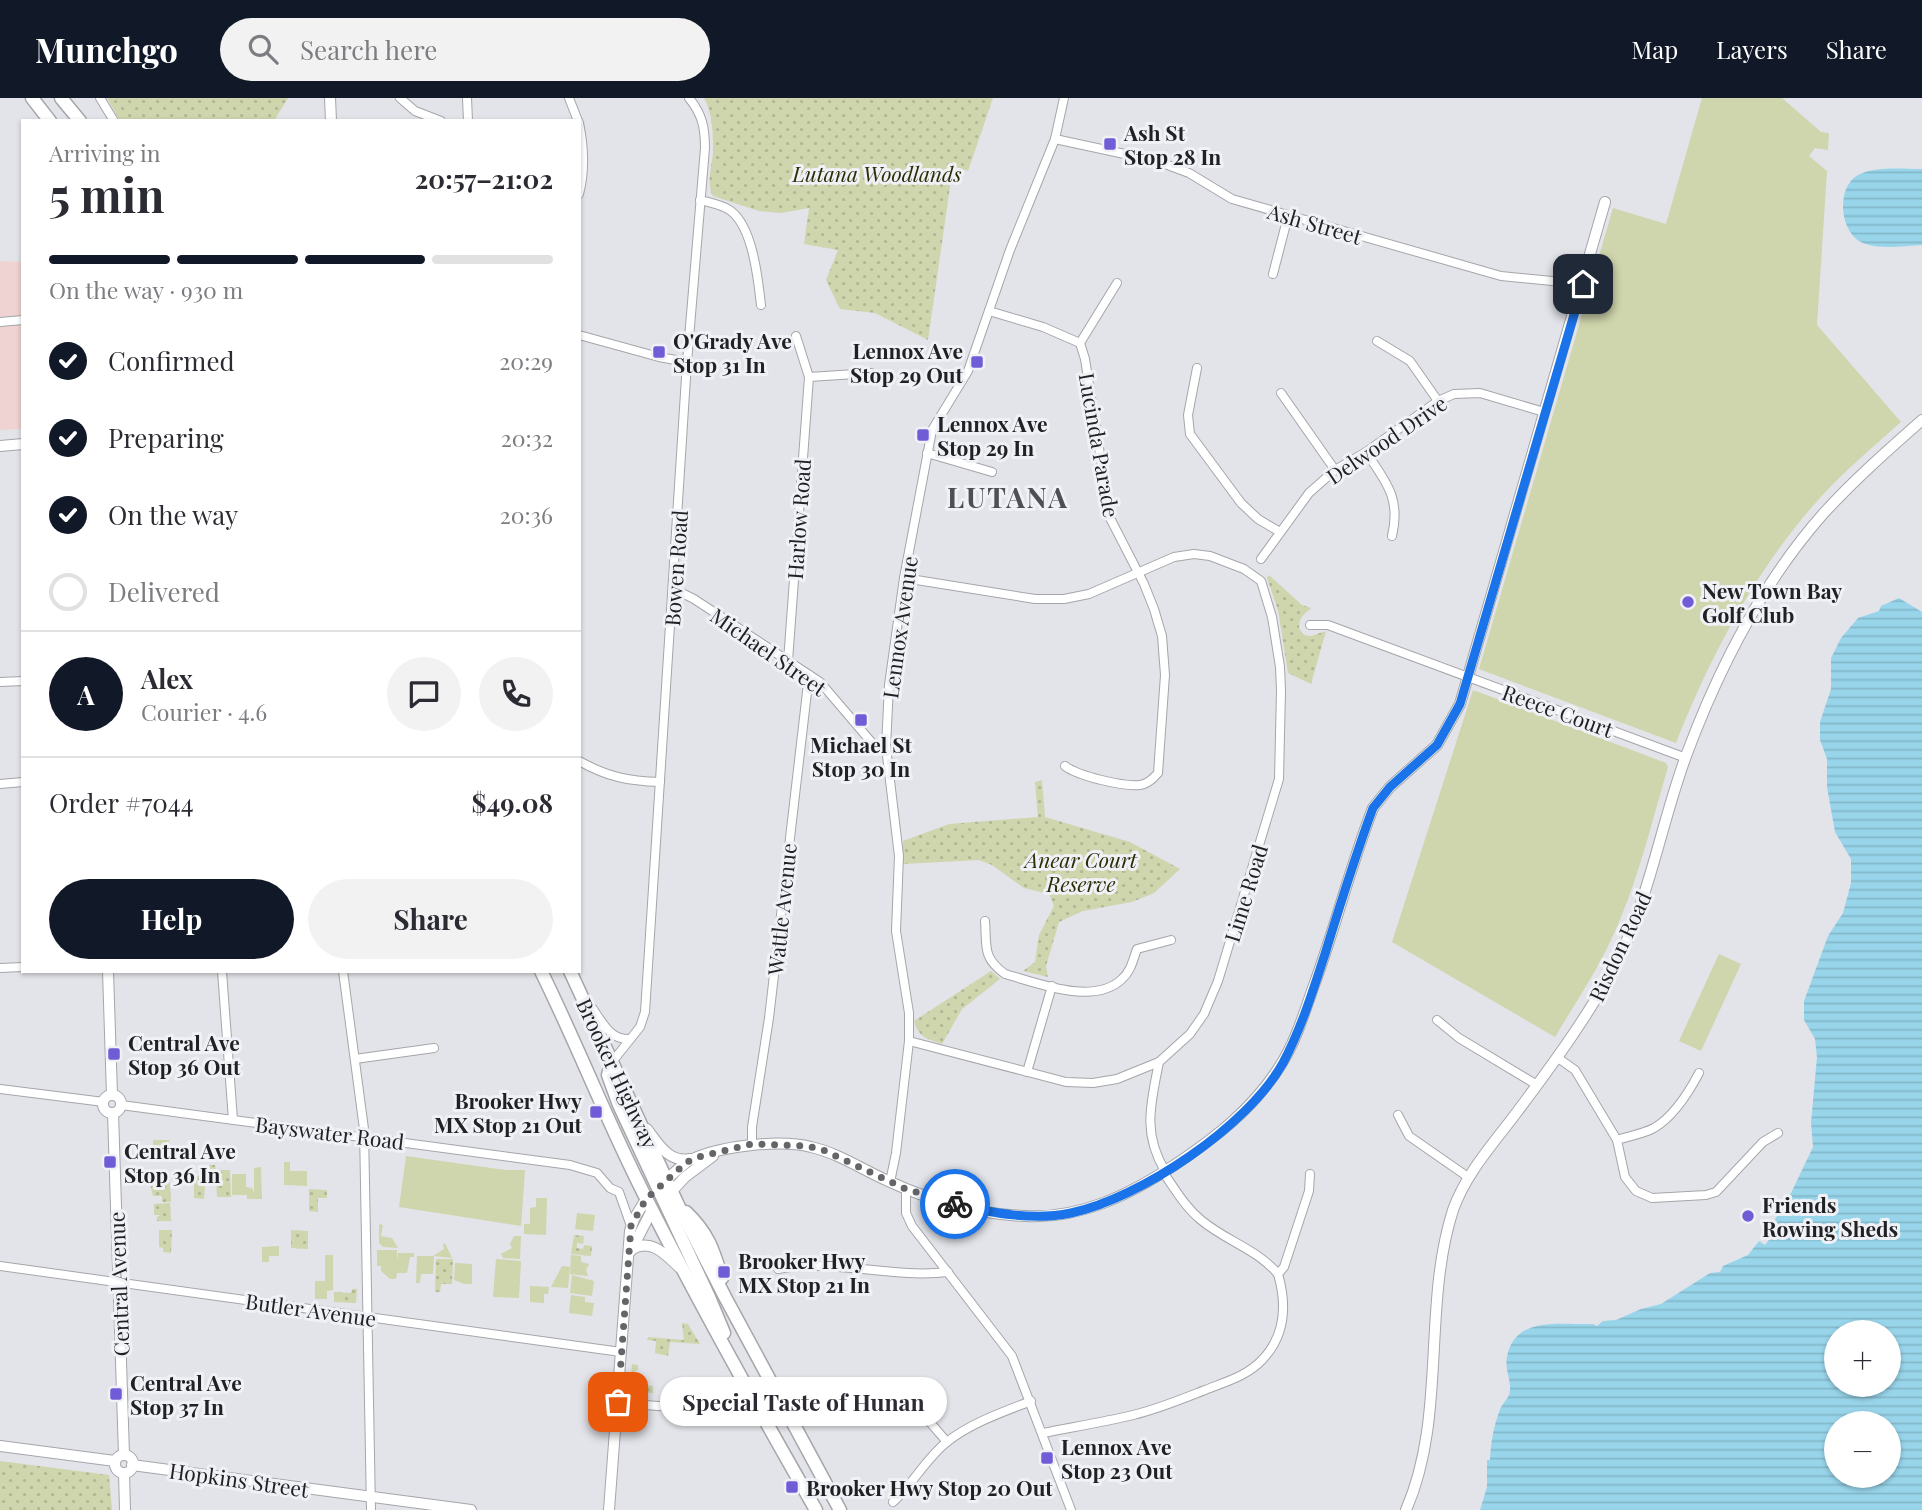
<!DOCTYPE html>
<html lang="en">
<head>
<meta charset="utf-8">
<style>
	body { margin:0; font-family:"Playfair Display",serif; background:#f2f2f3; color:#2b2b33; height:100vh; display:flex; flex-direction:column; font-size:26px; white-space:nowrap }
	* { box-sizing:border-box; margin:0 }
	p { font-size:23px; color:#7c7c81 }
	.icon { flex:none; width:38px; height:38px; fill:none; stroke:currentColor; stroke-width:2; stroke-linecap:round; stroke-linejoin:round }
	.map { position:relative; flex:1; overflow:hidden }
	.sheet { position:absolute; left:21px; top:21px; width:560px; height:854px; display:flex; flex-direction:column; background:#fff; border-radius:0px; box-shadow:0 2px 5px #0004 }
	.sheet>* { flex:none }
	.tools { position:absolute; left:1824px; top:1222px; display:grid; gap:14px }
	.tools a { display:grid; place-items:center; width:77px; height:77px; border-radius:50%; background:#fff; box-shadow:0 2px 5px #0004; font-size:35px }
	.pin { position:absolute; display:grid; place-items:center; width:60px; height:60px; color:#fff; margin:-30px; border-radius:14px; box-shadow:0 4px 10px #0006 }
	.courier { position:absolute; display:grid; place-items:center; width:70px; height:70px; margin:-35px; border:5px solid #1a73e8; border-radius:50%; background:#fff; color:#222; box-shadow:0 2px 9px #0007 }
	.bubble { position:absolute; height:49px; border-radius:24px; background:#fff; box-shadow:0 2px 5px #0004; font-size:23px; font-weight:700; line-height:49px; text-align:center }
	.headline em { font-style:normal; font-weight:700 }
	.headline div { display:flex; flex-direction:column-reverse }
	.headline { display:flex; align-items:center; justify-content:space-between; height:119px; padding:0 28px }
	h1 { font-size:46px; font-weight:700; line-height:52px }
	.bar { display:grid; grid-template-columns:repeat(4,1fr); gap:10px 7px; align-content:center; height:84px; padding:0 28px }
	.bar i { height:9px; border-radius:5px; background:#e1e1e2 }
	.bar .current { background:#111827 }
	.bar p { grid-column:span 4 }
	.line { display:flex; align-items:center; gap:18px; padding:0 28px; border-top:2px solid #e1e1e2 }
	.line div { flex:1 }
	.round { display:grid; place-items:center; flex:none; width:74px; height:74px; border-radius:37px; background:#f2f2f3 }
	ol { padding:0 28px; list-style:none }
	li { display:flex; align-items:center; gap:21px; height:77px }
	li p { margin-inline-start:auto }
	li .icon { padding:7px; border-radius:50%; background:#111827; color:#fff; stroke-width:4 }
	li:last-child { color:#7c7c81 }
	li i { width:38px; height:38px; border:4px solid #e1e1e2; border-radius:50% }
	.primary-button { display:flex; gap:14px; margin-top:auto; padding:14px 28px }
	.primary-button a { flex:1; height:80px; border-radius:42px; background:#111827; color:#fff; font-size:28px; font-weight:700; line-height:80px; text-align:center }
	.primary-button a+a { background:#f2f2f3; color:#2b2b33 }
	header { display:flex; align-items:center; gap:42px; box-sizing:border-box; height:98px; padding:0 35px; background:#111827; color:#fff }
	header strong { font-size:33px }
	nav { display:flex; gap:38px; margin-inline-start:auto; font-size:24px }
	.search { width:490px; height:63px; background:#f2f2f3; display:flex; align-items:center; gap:18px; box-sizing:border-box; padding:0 24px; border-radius:38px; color:#7c7c81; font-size:26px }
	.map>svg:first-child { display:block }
	.commercial { fill:#eed3d2 }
	.grass { fill:#cfd5ac }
	.park { fill:url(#park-dots) }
	.water { fill:url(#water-rules); fill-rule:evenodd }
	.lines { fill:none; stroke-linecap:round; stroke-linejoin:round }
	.minor-casing { stroke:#a4a6aa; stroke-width:10 }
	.tertiary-casing { stroke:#a4a6aa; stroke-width:12 }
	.trunk-casing { stroke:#a4a6aa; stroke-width:15 }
	.minor { stroke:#fff; stroke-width:8 }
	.tertiary { stroke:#fff; stroke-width:10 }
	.trunk { stroke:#fff; stroke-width:12 }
	.done { stroke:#646568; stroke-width:7; stroke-dasharray:0 12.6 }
	.route { stroke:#1a73e8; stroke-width:9 }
	.poi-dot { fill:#705cd6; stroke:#eff1f6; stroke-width:2.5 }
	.labels { text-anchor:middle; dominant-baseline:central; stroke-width:6; stroke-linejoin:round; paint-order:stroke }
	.poi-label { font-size:21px; font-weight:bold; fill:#202122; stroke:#eff1f6; text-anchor:start }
	.park-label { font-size:21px; font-style:italic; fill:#2b2e05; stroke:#eff1f6 }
	.street-label { font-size:21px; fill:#202122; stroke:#eff1f6 }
	.district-label { font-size:28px; font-weight:bold; letter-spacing:2px; fill:#4d4f52; stroke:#eff1f6 }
</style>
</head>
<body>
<header>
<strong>Munchgo</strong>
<div class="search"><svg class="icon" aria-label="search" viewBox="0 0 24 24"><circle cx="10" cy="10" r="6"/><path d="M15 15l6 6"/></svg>Search here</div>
<nav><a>Map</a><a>Layers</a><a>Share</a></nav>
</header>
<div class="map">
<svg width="1922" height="1412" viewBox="0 0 1922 1412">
	<defs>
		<pattern id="park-dots" width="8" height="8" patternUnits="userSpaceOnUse" patternTransform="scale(1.75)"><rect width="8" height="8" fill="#cfd5ac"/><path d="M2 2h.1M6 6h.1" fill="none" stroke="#b1b794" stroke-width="1.8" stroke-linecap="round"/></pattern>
		<pattern id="water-rules" width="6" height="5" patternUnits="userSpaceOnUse" patternTransform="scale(1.75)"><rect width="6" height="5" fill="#98d5eb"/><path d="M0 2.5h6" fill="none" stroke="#83b7c9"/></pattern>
	</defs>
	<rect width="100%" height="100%" fill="#e2e4e9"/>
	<path class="commercial" d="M0 163 23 164V331L0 332Z"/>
	<g class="grass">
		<path d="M1702 0H1782L1821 34 1829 35 1828 52 1815 50 1809 58 1827 73 1817 227 1901 324C1873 349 1844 373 1819 401 1756 471 1710 559 1676 645L1479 571 1613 110 1666 126Z"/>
		<path d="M1473 592 1666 665 1668 669C1651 727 1637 787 1611 842 1595 876 1574 907 1555 939L1392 844Z"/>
		<path d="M1719 856 1741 866 1701 953 1679 943Z"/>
		<path d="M406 1058 505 1072H525L521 1128 399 1109Z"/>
		<path d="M284 1064H290V1073H307V1088L284 1087Z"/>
		<path d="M261 1069 262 1101H247V1097H232V1076H246V1089L252 1090 254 1095V1070Z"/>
		<path d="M536 1100H547L546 1137 524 1136V1126H530V1110L536 1109Z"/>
		<path d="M577 1115 595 1117 593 1133 575 1131Z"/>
		<path d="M379 1126 383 1127 381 1138 392 1140 398 1150 383 1149 379 1145Z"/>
		<path d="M514 1138H521L520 1161 503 1160 501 1156 512 1150 510 1146Z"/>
		<path d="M445 1145 452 1160 434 1158 433 1176H421L420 1185H416L417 1158H433L444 1151 443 1146Z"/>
		<path d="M279 1148V1158H269V1164H262V1149Z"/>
		<path d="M377 1152H397V1163L398 1155H414V1159H410L407 1175H397L396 1181H390L381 1173V1168H377Z"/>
		<path d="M325 1157H333V1192L327 1193V1201H315V1183H325Z"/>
		<path d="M571 1157 581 1158V1164L589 1166 586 1172 588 1178 570 1176Z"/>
		<path d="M496 1161 521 1163 519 1200 493 1199Z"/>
		<path d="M455 1165 472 1166V1186H464L454 1182Z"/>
		<path d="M562 1168 570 1169 568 1190 551 1189Z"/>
		<path d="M572 1177 594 1183 592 1198 570 1195Z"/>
		<path d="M530 1188 549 1189 548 1196H544V1205L530 1204Z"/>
		<path d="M571 1197 585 1199V1204L594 1205 592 1218 569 1215Z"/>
	</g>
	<g class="park">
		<path d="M107 0H288L274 23H120Z"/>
		<path d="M704 0H993L968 73 953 68 928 242 875 215 840 211 826 182 838 152 804 146 809 110 781 115 759 113 713 98C706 86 712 68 713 54 713 37 713 15 704 0Z"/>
		<path d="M1269 477 1302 507 1311 510C1303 518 1300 518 1299 530L1304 537 1311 538 1326 533 1311 586 1288 575 1278 512 1267 480Z"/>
		<path d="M1042 682 1045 719 1130 744 1180 771 1154 795 1132 804 1083 813 1059 824 1046 868 1048 879 1023 873 1035 864 1039 837 1054 808 1049 796 1024 790 992 767 979 762 903 766V743L949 726 1038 719 1035 684Z"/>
		<path d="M991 873 1000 881 962 911 942 946C928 941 918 939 914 923Z"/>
		<path d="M153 1042H169V1063L154 1064Z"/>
		<path d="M209 1067H215L216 1072H230L231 1099H217L216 1083 209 1084V1088H205L204 1101 194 1100V1078H207L205 1070H209Z"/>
		<path d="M170 1084 171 1104H162V1098H153L150 1085Z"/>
		<path d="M309 1091 327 1092V1100H318V1114L309 1113Z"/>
		<path d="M170 1105 171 1123H157V1119L160 1117H154V1106Z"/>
		<path d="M159 1132H172L171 1155 163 1154V1150L159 1149Z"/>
		<path d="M291 1132 308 1133V1151L291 1150Z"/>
		<path d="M574 1137 584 1138 583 1146 577 1145V1150L583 1151 584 1147 592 1148 591 1158 571 1156Z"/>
		<path d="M436 1161H453L452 1186H441L440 1194H435Z"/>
		<path d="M352 1191H357L356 1205 334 1204V1194L351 1195Z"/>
		<path d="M682 1225 688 1226 700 1246 670 1244 668 1258 655 1255 656 1243 647 1242 648 1239 684 1242Z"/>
		<path d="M632 1266 638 1267V1272L635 1273 634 1287 653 1288V1295L630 1293Z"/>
		<path d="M0 1363 109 1377 112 1412H0Z"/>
	</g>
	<g class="water">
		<path d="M1922 71V147C1903 148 1881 152 1863 145 1840 136 1835 90 1858 77 1875 68 1903 71 1922 71Z"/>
		<path d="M1899 500 1922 514V1412H1480L1487 1389V1362H1490C1491 1343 1493 1331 1500 1311 1502 1306 1507 1302 1509 1297 1513 1285 1504 1271 1507 1259 1515 1217 1561 1227 1593 1226L1597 1228 1603 1223 1616 1222 1641 1211 1661 1206 1710 1175 1720 1174 1723 1168 1748 1157 1759 1143 1765 1147 1778 1130 1773 1125 1792 1093 1813 1049 1811 1025 1817 959 1815 941 1804 922V903L1828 838 1843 815 1851 785V761L1835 734 1827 689V661L1820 642V624L1831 591V560L1841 540 1858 520 1879 513 1881 508ZM1836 1234H1888V1286H1836ZM1836 1325H1888V1377H1836Z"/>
	</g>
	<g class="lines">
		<defs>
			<g id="minor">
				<path d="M100 0 114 23"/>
				<path d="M400 0 415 13 441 23"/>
				<path d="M467 0 468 23"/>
				<path d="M569 0 578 23"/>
				<path d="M579 25C584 49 585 73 579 96"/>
				<path d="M1055 41 1157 63 1189 75 1232 101 1501 178 1583 186"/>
				<path d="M700 102C711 105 723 107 731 113 753 130 758 181 761 207"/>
				<path d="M1273 176 1288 118"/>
				<path d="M989 213 1043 229 1080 245 1085 261 1110 420 1144 486 1154 511 1162 538 1165 577 1158 675C1153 681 1148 686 1140 687 1124 689 1078 678 1065 668"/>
				<path d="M0 224 23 222"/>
				<path d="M579 237 659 259 687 264"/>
				<path d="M1377 243 1410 263 1438 303"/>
				<path d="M1080 245 1117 185"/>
				<path d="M1197 270 1188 317 1190 336 1241 405 1258 421 1280 434"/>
				<path d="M809 279 871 275"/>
				<path d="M1281 295 1335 372"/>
				<path d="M1366 354C1386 384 1401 400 1392 438"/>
				<path d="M927 355 992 374"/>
				<path d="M1261 461 1309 395 1335 372 1366 354 1438 303 1454 296 1480 295 1544 314"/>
				<path d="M904 480 1035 501H1064L1089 496 1174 459 1194 456 1210 458 1244 471 1261 483 1272 519 1280 569 1281 592 1279 681 1218 883 1204 916 1190 936 1159 964 1117 981 1093 985 1066 984 909 943"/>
				<path d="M673 494 682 495 694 501 820 584 873 646 886 649"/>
				<path d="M1310 527H1328L1686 660"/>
				<path d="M788 563 809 279 796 238"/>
				<path d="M0 584 23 583"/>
				<path d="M579 663C608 679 628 683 660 684"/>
				<path d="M0 686 23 684"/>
				<path d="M985 823C987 849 982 859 1005 876 1038 885 1094 908 1122 881 1131 873 1133 862 1137 851L1171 842"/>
				<path d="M0 870 23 869"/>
				<path d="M222 873 233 1022"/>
				<path d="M343 873 364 1031 371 1412"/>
				<path d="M590 907C602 923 609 942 630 941"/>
				<path d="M1437 922 1459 940 1537 987"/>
				<path d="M1558 960 1575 972 1617 1042 1625 1079 1636 1093 1652 1100 1706 1097 1716 1094 1763 1044 1778 1035"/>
				<path d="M355 961 434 950"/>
				<path d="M612 964 640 929 645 914 687 264 705 50C705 29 702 16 689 0"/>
				<path d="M1159 964C1151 1005 1142 1035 1165 1073"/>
				<path d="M1027 974 1052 888"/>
				<path d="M0 991 104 1004"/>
				<path d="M121 1007 570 1067 597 1075 610 1090 619 1094 631 1128"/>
				<path d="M1398 1017 1409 1038 1468 1079"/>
				<path d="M1617 1042C1629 1038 1643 1036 1654 1030 1673 1019 1689 994 1699 975"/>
				<path d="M752 1046V1029L769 920 809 577"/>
				<path d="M1163 1074C1175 1091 1185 1109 1201 1122 1226 1143 1257 1151 1278 1176"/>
				<path d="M890 1084 896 1055 909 943V915L896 833 899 758 886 649 889 587 904 480 932 332 968 273 1010 152 1055 41 1064 0"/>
				<path d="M906 1091V1115L912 1128 1012 1258 1071 1412"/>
				<path d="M0 1168 621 1254"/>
				<path d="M778 1171C834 1160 891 1181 948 1174"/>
				<path d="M902 1292 947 1344"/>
				<path d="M618 1305 726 1313"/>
				<path d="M1043 1335C1073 1329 1104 1324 1133 1317 1158 1311 1182 1301 1205 1292 1225 1284 1247 1278 1262 1262 1285 1238 1287 1207 1278 1176L1284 1169 1309 1093 1310 1076"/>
				<path d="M893 1404C913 1386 926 1360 948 1343 973 1324 1003 1314 1031 1303"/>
			</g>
			<g id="tertiary">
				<path d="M330 0 331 23"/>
				<path d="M0 348 23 346"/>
				<path d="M108 873 112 997"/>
				<circle cx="112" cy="1006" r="9"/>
				<path d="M113 1015 124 1357"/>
				<path d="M647 1031C659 1047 669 1065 691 1061"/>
				<path d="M667 1081C674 1075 680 1069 687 1064 715 1048 780 1041 811 1049 838 1055 863 1072 888 1083 929 1102 980 1117 1026 1118 1080 1121 1129 1097 1173 1068 1215 1040 1253 1011 1280 968 1295 945 1304 916 1313 890 1335 831 1350 769 1373 710L1390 689 1437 647 1460 606 1605 104"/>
				<path d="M672 1093 685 1079 713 1058"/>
				<path d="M632 1151C652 1140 666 1157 680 1170"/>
				<path d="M631 1153 652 1112"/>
				<path d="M0 1348 115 1363"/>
				<circle cx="124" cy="1366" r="9"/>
				<path d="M132 1367 471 1412"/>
				<path d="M124 1375 125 1412"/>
				<path d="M609 1412 630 1133 634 1121 646 1101"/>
				<path d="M1406 1412C1447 1318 1422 1209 1453 1112 1466 1075 1494 1045 1517 1014 1553 966 1589 917 1617 864 1650 798 1661 726 1686 658 1718 572 1762 485 1823 416 1854 382 1888 352 1922 322"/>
			</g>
			<g id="trunk">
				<path d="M32 0 50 23"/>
				<path d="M61 0 80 23"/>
				<path d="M541 873C578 948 608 1026 646 1100 699 1206 757 1309 816 1412"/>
				<path d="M570 873 678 1107 725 1199 840 1412"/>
				<path d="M612 964 608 977 619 1007 709 1199 724 1235"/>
				<path d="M686 1114C708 1135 713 1151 722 1180"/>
			</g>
		</defs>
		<use href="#minor" class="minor-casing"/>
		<use href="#tertiary" class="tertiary-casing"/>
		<use href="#trunk" class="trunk-casing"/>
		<use href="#minor" class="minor"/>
		<use href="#tertiary" class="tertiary"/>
		<use href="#trunk" class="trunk"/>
	</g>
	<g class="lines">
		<path class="done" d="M618 1304 631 1128 646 1101 687 1064 698 1059 752 1046 807 1048 823 1052 906 1091 955 1106"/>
		<path class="route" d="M955 1106C993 1115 1032 1123 1071 1115 1141 1100 1248 1028 1283 965 1301 931 1313 893 1325 856 1340 807 1355 758 1373 710L1390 689 1437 647 1460 606 1583 186"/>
	</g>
	<g class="poi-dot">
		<rect x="1103" y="39" width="14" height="14" rx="3.5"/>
		<rect x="652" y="247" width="14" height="14" rx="3.5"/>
		<rect x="970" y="257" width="14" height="14" rx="3.5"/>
		<rect x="916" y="330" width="14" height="14" rx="3.5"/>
		<circle cx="1688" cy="504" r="7"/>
		<rect x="854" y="615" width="14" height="14" rx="3.5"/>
		<rect x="107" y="949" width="14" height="14" rx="3.5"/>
		<rect x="589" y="1007" width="14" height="14" rx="3.5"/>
		<rect x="103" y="1057" width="14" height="14" rx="3.5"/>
		<circle cx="1748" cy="1118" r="7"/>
		<rect x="717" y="1167" width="14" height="14" rx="3.5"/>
		<rect x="109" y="1289" width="14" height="14" rx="3.5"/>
		<rect x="1040" y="1353" width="14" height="14" rx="3.5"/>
		<rect x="785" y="1382" width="14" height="14" rx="3.5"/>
	</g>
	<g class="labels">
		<g class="poi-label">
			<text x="1124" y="34">Ash St<tspan x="1124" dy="24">Stop 28 In</tspan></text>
			<text x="673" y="242">O'Grady Ave<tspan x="673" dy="24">Stop 31 In</tspan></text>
			<text x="963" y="252" text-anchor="end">Lennox Ave<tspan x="963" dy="24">Stop 29 Out</tspan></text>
			<text x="937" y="325">Lennox Ave<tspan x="937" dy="24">Stop 29 In</tspan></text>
			<text x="1702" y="492">New Town Bay<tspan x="1702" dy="24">Golf Club</tspan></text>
			<text x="861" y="646" text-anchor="middle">Michael St<tspan x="861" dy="24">Stop 30 In</tspan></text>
			<text x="128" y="944">Central Ave<tspan x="128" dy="24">Stop 36 Out</tspan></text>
			<text x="582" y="1002" text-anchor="end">Brooker Hwy<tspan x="582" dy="24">MX Stop 21 Out</tspan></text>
			<text x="124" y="1052">Central Ave<tspan x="124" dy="24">Stop 36 In</tspan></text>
			<text x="1762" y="1106">Friends<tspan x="1762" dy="24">Rowing Sheds</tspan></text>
			<text x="738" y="1162">Brooker Hwy<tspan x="738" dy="24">MX Stop 21 In</tspan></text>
			<text x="130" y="1284">Central Ave<tspan x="130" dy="24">Stop 37 In</tspan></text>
			<text x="1061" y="1348">Lennox Ave<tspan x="1061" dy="24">Stop 23 Out</tspan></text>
			<text x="806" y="1389">Brooker Hwy Stop 20 Out</text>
		</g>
		<g class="park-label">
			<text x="877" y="75">Lutana Woodlands</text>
			<text x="1081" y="761">Anear Court<tspan x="1081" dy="24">Reserve</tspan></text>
		</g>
		<g class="street-label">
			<text transform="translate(1315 125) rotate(16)">Ash Street</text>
			<text transform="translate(1386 341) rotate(-34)">Delwood Drive</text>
			<text transform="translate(1100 347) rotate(80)">Lucinda Parade</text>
			<text transform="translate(798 421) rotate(-86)">Harlow Road</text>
			<text transform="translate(675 470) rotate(-86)">Bowen Road</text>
			<text transform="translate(899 529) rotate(-82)">Lennox Avenue</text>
			<text transform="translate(769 553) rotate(35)">Michael Street</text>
			<text transform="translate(1558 612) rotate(20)">Reece Court</text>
			<text transform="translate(1245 795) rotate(-73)">Lime Road</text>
			<text transform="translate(781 811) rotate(-84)">Wattle Avenue</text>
			<text transform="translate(1619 848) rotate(-65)">Risdon Road</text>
			<text transform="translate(618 975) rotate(65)">Brooker Highway</text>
			<text transform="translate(330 1034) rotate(7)">Bayswater Road</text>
			<text transform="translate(118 1186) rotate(-92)">Central Avenue</text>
			<text transform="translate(311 1211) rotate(8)">Butler Avenue</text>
			<text transform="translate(239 1381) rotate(8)">Hopkins Street</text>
		</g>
		<g class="district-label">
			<text x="1008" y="398">LUTANA</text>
		</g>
	</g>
</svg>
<div class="tools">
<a>+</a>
<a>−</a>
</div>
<div class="pin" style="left:618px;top:1304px;background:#ea580c"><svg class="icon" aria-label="bag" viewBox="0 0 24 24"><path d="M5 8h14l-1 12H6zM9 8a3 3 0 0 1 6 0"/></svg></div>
<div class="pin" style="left:1583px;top:186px;background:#1f2937"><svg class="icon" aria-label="home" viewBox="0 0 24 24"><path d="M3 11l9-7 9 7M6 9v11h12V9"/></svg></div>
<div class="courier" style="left:955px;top:1106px"><svg class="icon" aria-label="bike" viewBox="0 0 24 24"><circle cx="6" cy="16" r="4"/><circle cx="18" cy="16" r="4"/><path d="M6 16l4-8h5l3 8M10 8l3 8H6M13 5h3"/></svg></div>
<div class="bubble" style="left:660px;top:1279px;width:287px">Special Taste of Hunan</div>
<section class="sheet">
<div class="headline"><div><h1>5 min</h1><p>Arriving in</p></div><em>20:57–21:02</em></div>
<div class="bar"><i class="current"></i><i class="current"></i><i class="current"></i><i></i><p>On the way · 930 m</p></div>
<ol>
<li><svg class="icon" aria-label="check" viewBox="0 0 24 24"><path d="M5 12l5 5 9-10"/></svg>Confirmed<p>20:29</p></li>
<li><svg class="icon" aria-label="check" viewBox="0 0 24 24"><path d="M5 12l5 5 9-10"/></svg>Preparing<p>20:32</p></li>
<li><svg class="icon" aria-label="check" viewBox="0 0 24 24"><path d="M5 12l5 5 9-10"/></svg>On the way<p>20:36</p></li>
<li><i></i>Delivered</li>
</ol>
<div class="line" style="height:126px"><b class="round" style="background:#111827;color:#fff">A</b><div><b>Alex</b><p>Courier · 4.6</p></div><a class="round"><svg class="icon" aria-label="chat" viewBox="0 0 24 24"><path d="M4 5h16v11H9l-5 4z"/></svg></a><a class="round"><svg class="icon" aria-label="phone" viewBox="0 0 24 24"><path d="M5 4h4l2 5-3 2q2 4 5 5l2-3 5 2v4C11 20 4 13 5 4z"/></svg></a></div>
<div class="line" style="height:91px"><div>Order #7044</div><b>$49.08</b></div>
<div class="primary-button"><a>Help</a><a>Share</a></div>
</section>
</div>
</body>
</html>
